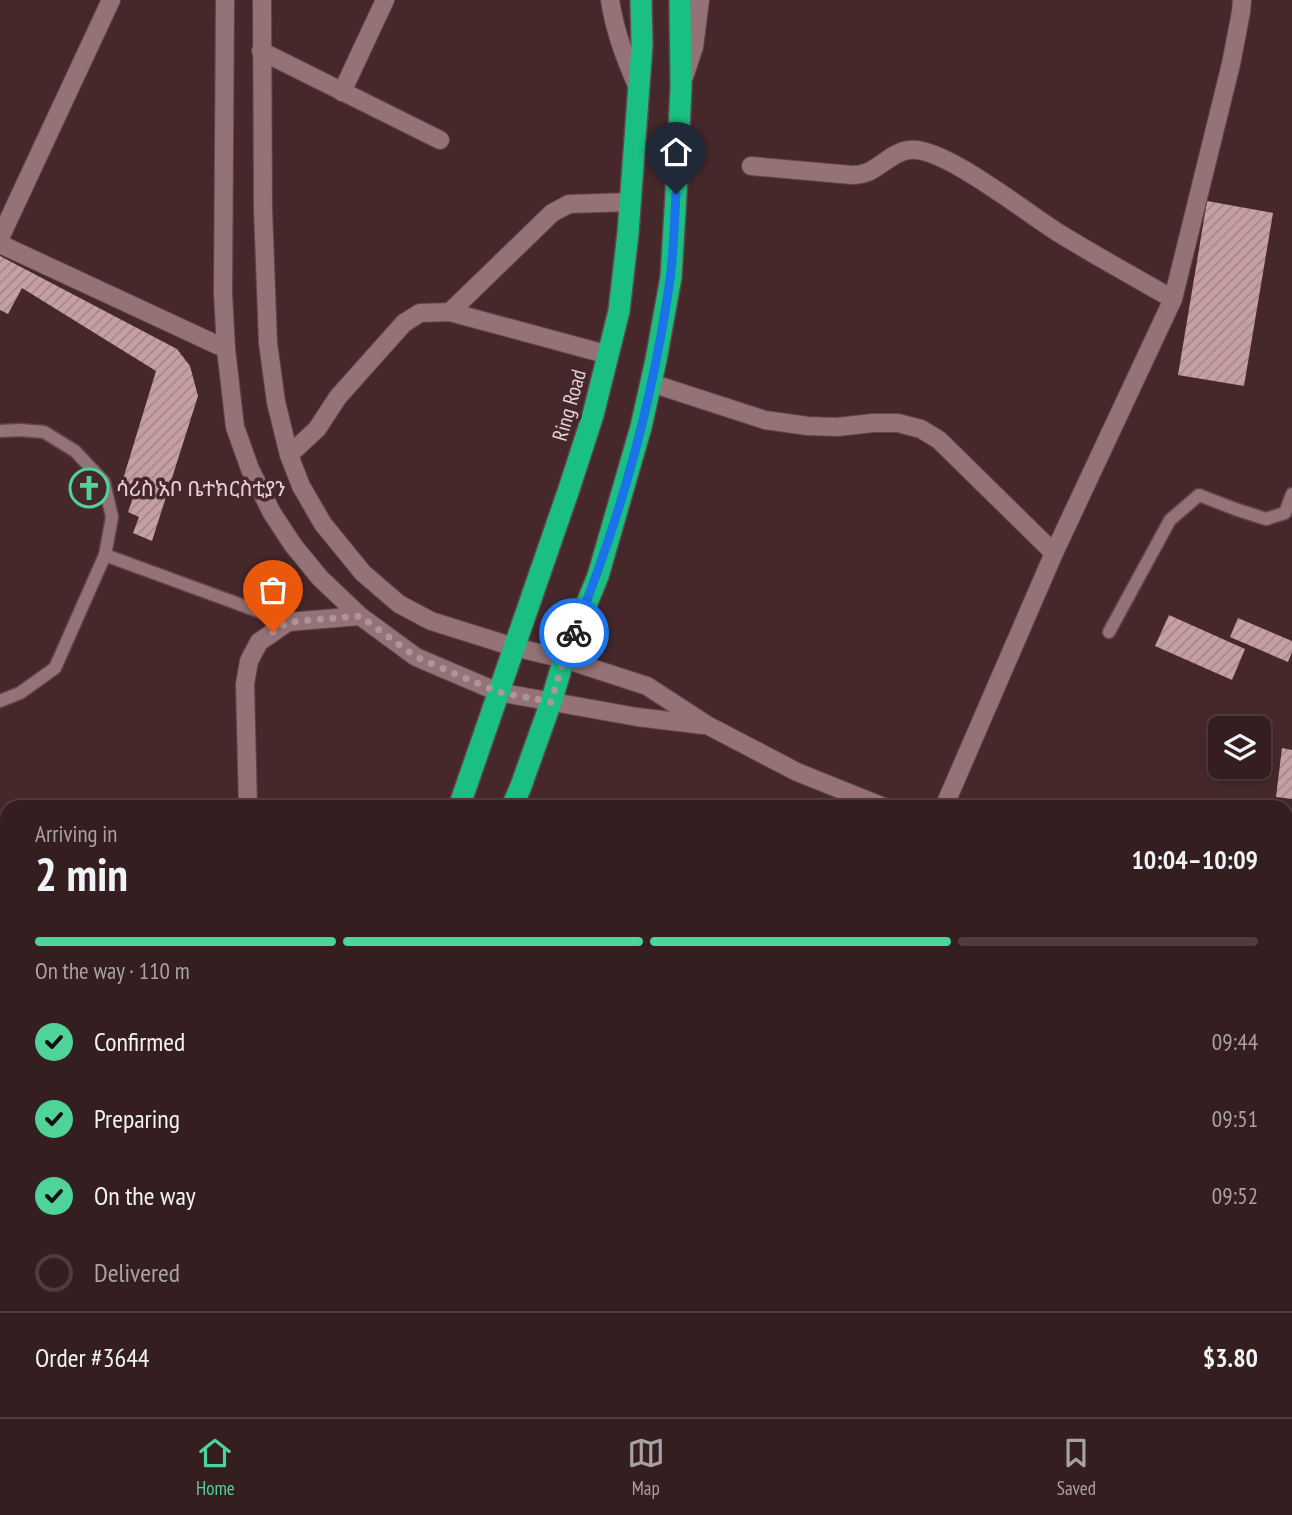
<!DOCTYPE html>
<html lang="en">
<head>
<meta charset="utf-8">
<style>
	body { margin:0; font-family:"PT Sans Narrow","Noto Sans Ethiopic",sans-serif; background:#3c2729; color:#f1f3f6; height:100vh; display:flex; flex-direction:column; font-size:26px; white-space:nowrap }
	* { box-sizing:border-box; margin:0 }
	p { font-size:23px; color:#a9a2a5 }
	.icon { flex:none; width:38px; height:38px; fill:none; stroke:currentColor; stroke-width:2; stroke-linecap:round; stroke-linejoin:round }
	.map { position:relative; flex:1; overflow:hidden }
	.side { position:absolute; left:0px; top:800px; width:1293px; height:618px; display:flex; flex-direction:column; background:#341e20; border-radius:21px 21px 0 0; box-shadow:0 4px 10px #0003,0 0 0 2px #4e3c3e }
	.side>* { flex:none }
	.controls { position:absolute; left:1208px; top:716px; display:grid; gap:14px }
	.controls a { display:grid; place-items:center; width:63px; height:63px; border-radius:10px; background:#341e20; box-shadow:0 4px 10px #0003,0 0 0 2px #4e3c3e; font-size:35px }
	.pin { position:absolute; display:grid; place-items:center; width:60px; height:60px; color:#fff; margin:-72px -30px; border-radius:50% 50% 50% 0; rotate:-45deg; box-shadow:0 0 7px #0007 }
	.pin .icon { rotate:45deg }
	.courier { position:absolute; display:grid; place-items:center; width:70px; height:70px; margin:-35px; border:5px solid #1a73e8; border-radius:50%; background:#fff; color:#222; box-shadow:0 2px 9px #0007 }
	.overview em { font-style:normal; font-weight:700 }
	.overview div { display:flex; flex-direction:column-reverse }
	.overview { display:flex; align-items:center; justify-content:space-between; height:119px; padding:0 35px }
	h1 { font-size:46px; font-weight:700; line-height:52px }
	.bar { display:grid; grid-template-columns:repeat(4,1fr); gap:10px 7px; align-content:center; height:84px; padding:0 35px }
	.bar i { height:9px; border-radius:5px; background:#4e3c3e }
	.bar .current { background:#4fd399 }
	.bar p { grid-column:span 4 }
	.line { display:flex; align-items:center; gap:18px; padding:0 35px; border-top:2px solid #4e3c3e }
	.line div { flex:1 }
	ol { padding:0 35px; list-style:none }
	li { display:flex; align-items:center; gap:21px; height:77px }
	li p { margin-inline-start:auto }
	li .icon { padding:7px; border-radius:50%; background:#4fd399; color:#111; stroke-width:4 }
	li:last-child { color:#a9a2a5 }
	li i { width:38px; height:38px; border:4px solid #4e3c3e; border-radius:50% }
	.menu { display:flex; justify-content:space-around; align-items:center; height:98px; border-top:2px solid #4e3c3e; background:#341e20; font-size:19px; color:#a9a2a5 }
	.menu a { display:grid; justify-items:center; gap:4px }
	.menu .current { color:#4fd399 }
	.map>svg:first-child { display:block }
	.building { fill:url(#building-hatch) }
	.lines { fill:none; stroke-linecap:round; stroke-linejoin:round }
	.lane-casing { stroke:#5f4649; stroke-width:15 }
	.street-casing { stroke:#5f4649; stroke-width:20 }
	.secondary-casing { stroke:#5f4649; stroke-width:20 }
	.highway-casing { stroke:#5f4649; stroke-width:24 }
	.lane { stroke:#957275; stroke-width:12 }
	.street { stroke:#957275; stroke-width:18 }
	.secondary { stroke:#957275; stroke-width:18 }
	.highway { stroke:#1ac083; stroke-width:21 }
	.done { stroke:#ad9698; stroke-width:7; stroke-dasharray:0 12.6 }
	.route { stroke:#1a73e8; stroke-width:9 }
	.labels { text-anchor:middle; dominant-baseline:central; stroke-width:7; stroke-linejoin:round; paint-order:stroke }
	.street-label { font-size:21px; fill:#e5d1d3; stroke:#46282b }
	.poi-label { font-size:21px; fill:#e5d1d3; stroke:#46282b; text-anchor:start }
</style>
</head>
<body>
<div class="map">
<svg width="1292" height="1417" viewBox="0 0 1292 1417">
	<defs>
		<pattern id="building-hatch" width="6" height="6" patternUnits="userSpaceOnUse" patternTransform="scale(1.75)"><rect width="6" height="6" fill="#c59fa2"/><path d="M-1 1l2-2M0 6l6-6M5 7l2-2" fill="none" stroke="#a58789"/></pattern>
	</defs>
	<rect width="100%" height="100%" fill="#46282b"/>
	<g class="building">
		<path d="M1207 201 1273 213 1244 386 1178 375Z"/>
		<path d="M0 256 177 349 190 366 198 396 152 541 133 533 139 517 128 512 134 495 120 489 156 371 22 288 8 314 0 310Z"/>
		<path d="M1169 615 1245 649 1232 680 1155 646Z"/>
		<path d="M1238 618 1292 641V652L1288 662 1230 637Z"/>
		<path d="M1282 748 1292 750V799L1276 797Z"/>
		<rect x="1286" y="1009" width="6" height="186"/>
		<path d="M1286 1217H1292L1288 1303H1286Z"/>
		<path d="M0 1309 7 1310 5 1341H0Z"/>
		<path d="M1286 1344H1292V1417H1233V1410H1286Z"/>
		<path d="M0 1349 7 1350 1 1378H0Z"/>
	</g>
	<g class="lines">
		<defs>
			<g id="lane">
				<path d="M0 431 20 430 44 432 75 451 104 482 112 517 105 555 55 668 20 693 0 701"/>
				<path d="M105 555 288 622"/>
				<path d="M1109 632 1170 520 1199 495 1235 509 1266 519 1285 513 1292 494"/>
				<path d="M1024 1417 1025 1410"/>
			</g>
			<g id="street">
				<path d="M261 51 440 140"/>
				<path d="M342 92 385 0"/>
				<path d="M751 166 852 175C858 175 863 174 868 172 882 166 894 151 910 150 944 146 1030 216 1062 235 1098 257 1136 278 1173 299"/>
				<path d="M0 238 111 0"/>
				<path d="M0 244 226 349"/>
				<path d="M450 312 552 213 569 204 631 202"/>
				<path d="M651 383 765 420 808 426 837 427 873 423H898L921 429 939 440 1054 553"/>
				<path d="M289 455 317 429 338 397 404 323 420 313 450 312 609 355"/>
				<path d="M248 807 245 684 249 661 259 642 288 622 360 616"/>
				<path d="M944 807 1054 553 1173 299 1231 64 1241 12 1242 0"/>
				<path d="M0 889H7"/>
				<path d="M0 1122 7 1121"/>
				<path d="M0 1230 7 1231"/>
				<path d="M414 1410 415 1417"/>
				<path d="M910 1417V1410"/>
			</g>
			<g id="secondary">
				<path d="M225 0 223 293 226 349 235 427 250 469 272 513 293 545 320 578 360 616 416 657 498 692 637 717 703 725"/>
				<path d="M262 0 263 209 268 343 276 402 289 455 301 486 323 524 363 573 399 604 431 621 514 647 564 659 647 686 707 725 797 772 884 807"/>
				<path d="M610 0C615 32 625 58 638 88"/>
				<path d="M684 77 694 47 700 0"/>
				<path d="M1286 966 1292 967"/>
				<path d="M219 1417 221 1410"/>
				<path d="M324 1417 326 1410"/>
			</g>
			<g id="highway">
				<path d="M459 807 569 489 593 415 619 311 628 233 642 45 641 0"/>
				<path d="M512 807 521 786 551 702 564 659 598 576 641 427 656 360 671 277 676 194 681 87 680 0"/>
				<path d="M250 1417 252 1410"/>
				<path d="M291 1417 293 1410"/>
			</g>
		</defs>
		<use href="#lane" class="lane-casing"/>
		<use href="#street" class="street-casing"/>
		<use href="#secondary" class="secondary-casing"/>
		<use href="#highway" class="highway-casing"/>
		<use href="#lane" class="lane"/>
		<use href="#street" class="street"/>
		<use href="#secondary" class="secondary"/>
		<use href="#highway" class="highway"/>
	</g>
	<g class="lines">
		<path class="done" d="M273 632 288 622 360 616 416 657 498 692 551 702 564 659 574 633"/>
		<path class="route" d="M574 633C620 520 653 400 670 279 674 251 674 222 676 194"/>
	</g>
	<defs>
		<symbol id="church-ring" viewBox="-11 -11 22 22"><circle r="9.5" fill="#46282b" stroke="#4fd399" stroke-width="1.5"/><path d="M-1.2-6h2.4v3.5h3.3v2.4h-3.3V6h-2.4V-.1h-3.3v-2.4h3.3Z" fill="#4fd399"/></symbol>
	</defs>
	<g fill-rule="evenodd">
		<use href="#church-ring" x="67" y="466" width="44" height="44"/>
	</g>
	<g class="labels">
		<g class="street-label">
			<text transform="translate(569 405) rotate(-74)">Ring Road</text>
		</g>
		<g class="poi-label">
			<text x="116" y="488">ሳሪስ አቦ ቤተክርስቲያን</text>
		</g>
	</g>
</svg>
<div class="controls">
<a><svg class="icon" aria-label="layers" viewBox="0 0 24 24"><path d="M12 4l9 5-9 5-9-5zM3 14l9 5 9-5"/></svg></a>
</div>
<div class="pin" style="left:273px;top:632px;background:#ea580c"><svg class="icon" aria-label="bag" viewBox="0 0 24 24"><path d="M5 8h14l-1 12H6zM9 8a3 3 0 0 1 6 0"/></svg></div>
<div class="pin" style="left:676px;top:194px;background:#1f2937"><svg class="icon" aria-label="home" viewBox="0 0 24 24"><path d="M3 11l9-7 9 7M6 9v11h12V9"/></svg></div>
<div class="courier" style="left:574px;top:633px"><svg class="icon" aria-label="bike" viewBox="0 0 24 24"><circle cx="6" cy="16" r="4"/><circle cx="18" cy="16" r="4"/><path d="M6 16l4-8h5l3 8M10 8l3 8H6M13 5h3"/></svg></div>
<section class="side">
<div class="overview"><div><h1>2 min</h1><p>Arriving in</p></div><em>10:04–10:09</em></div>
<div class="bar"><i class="current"></i><i class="current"></i><i class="current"></i><i></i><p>On the way · 110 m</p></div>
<ol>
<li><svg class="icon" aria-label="check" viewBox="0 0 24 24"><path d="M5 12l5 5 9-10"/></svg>Confirmed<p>09:44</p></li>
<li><svg class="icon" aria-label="check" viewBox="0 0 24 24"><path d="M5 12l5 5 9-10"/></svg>Preparing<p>09:51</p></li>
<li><svg class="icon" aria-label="check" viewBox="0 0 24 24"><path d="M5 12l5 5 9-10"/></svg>On the way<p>09:52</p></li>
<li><i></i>Delivered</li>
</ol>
<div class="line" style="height:91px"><div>Order #3644</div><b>$3.80</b></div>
</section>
</div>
<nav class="menu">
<a class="current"><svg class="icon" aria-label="home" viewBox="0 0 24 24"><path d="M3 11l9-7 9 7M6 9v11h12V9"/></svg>Home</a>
<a><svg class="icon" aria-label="map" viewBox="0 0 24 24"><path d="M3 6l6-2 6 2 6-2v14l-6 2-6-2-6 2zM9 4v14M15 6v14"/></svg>Map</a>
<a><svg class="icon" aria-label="saved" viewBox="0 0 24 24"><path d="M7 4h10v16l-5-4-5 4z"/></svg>Saved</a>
</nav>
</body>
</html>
